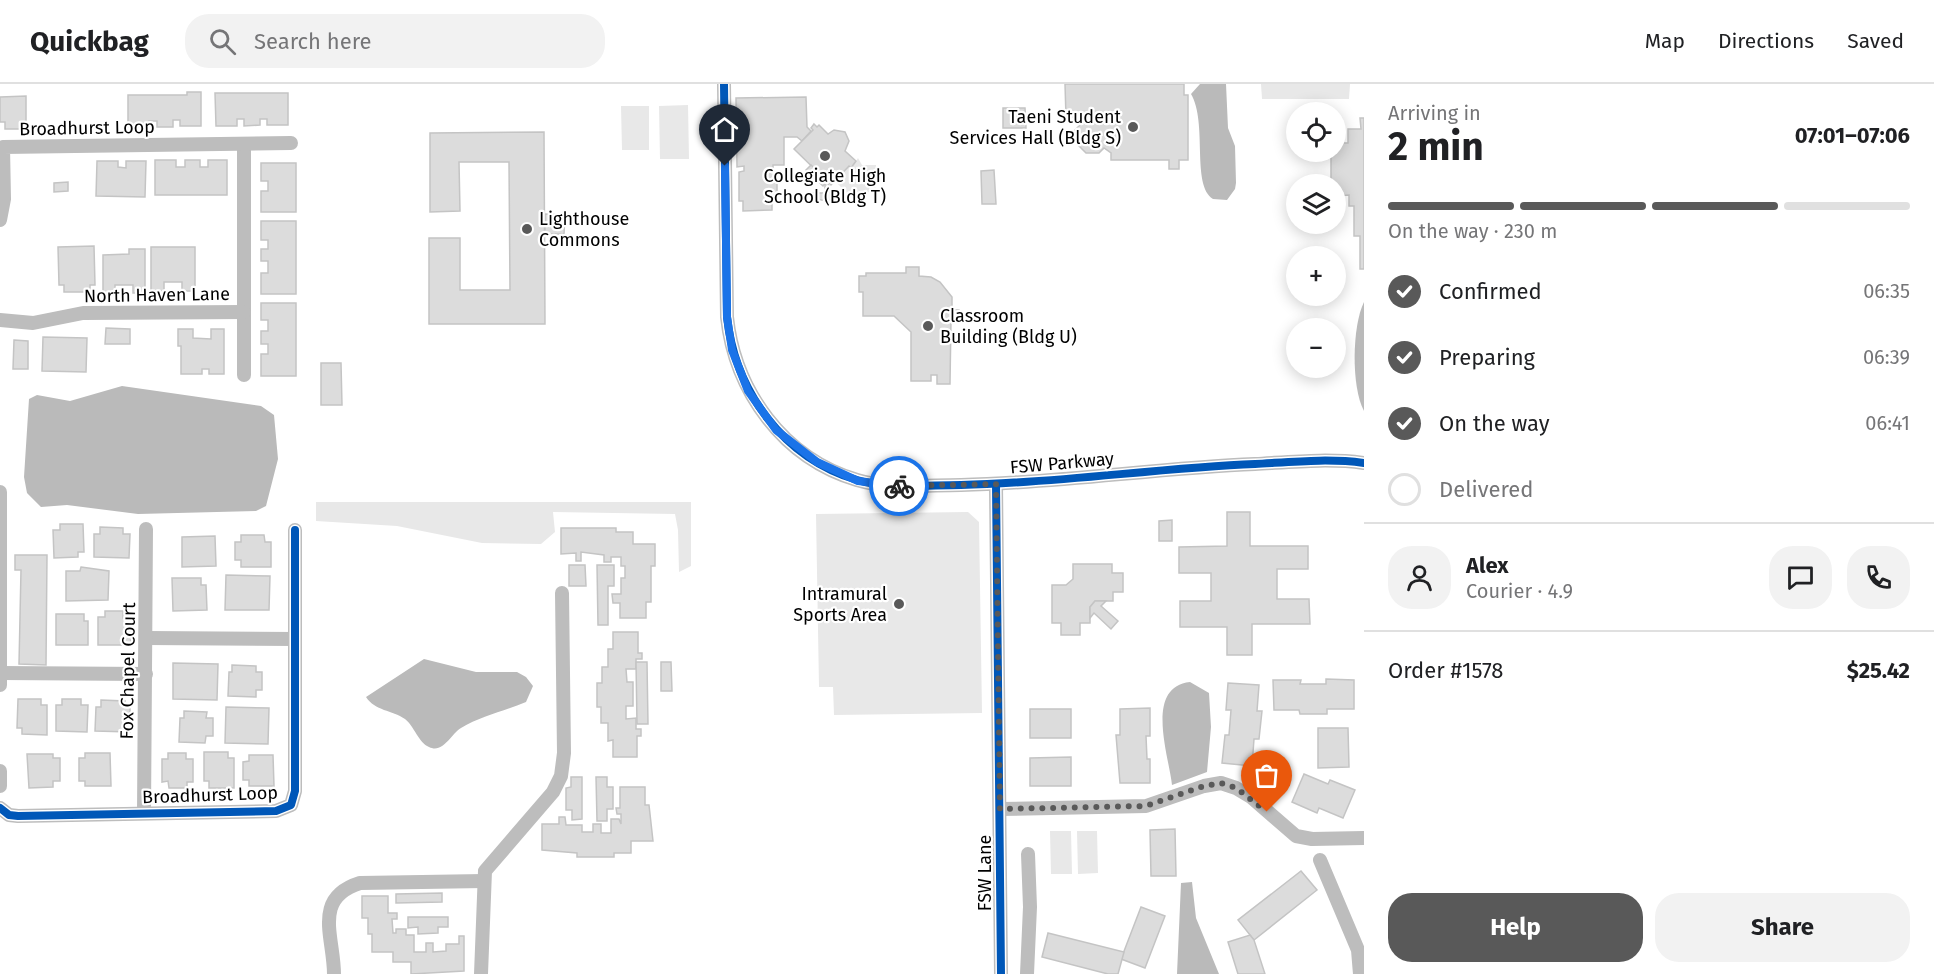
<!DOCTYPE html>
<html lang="en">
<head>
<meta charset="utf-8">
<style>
	body { margin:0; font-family:"Fira Sans",sans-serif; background:#f2f2f2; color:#202124; height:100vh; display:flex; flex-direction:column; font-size:22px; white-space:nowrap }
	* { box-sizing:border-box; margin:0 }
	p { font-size:20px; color:#757577 }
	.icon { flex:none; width:33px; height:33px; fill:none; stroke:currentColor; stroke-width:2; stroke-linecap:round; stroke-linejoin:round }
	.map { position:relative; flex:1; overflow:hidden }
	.details { display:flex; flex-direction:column; background:#fff; width:570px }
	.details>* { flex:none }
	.controls { position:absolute; left:1286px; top:18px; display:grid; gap:12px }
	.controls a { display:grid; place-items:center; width:60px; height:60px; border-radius:50%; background:#fff; box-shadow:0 3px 15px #0003; font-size:30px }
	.pin { position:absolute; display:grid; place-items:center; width:51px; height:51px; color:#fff; margin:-62px -26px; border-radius:50% 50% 50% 0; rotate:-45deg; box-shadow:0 0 6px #0007 }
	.pin .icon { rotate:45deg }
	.courier { position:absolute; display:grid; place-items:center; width:60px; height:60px; margin:-30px; border:4px solid #1a73e8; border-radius:50%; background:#fff; color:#222; box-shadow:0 2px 8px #0007 }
	.head em { font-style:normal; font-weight:700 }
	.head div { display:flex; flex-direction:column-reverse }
	.head { display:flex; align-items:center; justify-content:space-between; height:102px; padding:0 24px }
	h1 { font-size:39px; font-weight:700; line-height:45px }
	.bar { display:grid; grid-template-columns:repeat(4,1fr); gap:9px 6px; align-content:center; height:72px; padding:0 24px }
	.bar i { height:8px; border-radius:4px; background:#e0e0e0 }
	.bar .active { background:#595959 }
	.bar p { grid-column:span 4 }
	.line { display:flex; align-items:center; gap:15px; padding:0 24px; border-top:2px solid #e0e0e0 }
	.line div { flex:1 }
	.round { display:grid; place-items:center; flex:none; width:63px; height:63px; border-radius:24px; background:#f2f2f2 }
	ol { padding:0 24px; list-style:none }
	li { display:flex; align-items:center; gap:18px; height:66px }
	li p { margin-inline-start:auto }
	li .icon { padding:6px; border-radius:50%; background:#595959; color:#fff; stroke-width:4 }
	li:last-child { color:#757577 }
	li i { width:33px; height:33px; border:3px solid #e0e0e0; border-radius:50% }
	.action { display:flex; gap:12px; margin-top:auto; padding:12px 24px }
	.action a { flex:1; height:69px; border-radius:24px; background:#595959; color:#fff; font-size:24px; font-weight:700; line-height:69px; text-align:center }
	.action a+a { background:#f2f2f2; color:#202124 }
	header { display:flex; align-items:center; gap:36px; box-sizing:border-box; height:84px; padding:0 30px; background:#fff; border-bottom:2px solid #e0e0e0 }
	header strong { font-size:28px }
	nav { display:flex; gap:33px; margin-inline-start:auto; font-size:21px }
	.search { width:420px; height:54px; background:#f2f2f2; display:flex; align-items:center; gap:15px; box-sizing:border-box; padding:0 21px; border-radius:24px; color:#757577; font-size:22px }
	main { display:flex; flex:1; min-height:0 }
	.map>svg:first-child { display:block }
	.green { fill:#e8e8e8 }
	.water { fill:#bababa }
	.building { fill:#dcdcdc; stroke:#c4c4c4; stroke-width:1.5 }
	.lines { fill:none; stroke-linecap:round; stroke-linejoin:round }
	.street { stroke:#bdbdbd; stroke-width:14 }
	.cycleway-casing { stroke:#fff; stroke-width:11 }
	.cycleway { stroke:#0057b8; stroke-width:8 }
	.done { stroke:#595959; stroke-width:6; stroke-dasharray:0 10.8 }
	.route { stroke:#1a73e8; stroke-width:8 }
	.poi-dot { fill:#595959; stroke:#fff; stroke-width:2 }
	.labels { text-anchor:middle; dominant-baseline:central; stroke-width:4.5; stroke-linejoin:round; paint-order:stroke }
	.poi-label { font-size:18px; fill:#000; stroke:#fff; text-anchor:end }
	.street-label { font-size:18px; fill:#000; stroke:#fff }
</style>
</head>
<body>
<header>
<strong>Quickbag</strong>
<div class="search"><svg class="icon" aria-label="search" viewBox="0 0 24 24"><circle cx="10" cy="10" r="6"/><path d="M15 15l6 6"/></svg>Search here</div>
<nav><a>Map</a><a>Directions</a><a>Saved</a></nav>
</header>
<main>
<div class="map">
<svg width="1364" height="890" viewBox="0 0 1364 890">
	<rect width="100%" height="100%" fill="#fff"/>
	<g class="green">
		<path d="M1261 0H1350L1349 15H1262Z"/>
		<path d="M688 21 689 75H660L659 22Z"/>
		<path d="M621 22H649V66H622Z"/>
		<path d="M858 74 862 81H876V103L872 108 847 109 835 97 849 82 852 84Z"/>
		<path d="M316 418H691V482L679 488 678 446 675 430 553 428 555 448 541 460 482 459 397 442 316 437Z"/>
		<path d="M968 428 979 438 982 629 834 631 833 603H819L816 430Z"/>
		<path d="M1050 747H1071L1072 790H1051Z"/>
		<path d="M1077 747H1097L1098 789 1078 790Z"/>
	</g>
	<g class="water">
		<path d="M1200 0H1226L1228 44 1235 62 1236 99 1235 105 1227 116 1213 115C1191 101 1208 39 1191 10Z"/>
		<path d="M1364 218V327C1351 303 1352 242 1364 218Z"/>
		<path d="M122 302 261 322 274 331 278 375 266 422 256 427 138 430 67 421 41 423 27 409 24 393 29 315 37 311 70 317Z"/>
		<path d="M424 575 476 588H517L526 593 533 602 526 618C505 627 481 632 461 644 451 650 443 670 429 663 419 659 414 642 405 635 392 626 375 627 366 613Z"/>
		<path d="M1190 598 1209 609 1211 643 1207 688 1172 701C1169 672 1144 603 1190 598Z"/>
		<path d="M1192 798 1196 834 1219 890H1177L1181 799Z"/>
	</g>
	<g class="building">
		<path d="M1065 0H1184V11H1188V76H1179V85H1169V76H1111V69L1104 64 1099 69H1086L1076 59 1075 46 1081 40 1074 33H1066Z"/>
		<path d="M187 8H201V42H180V36H173V43H157V37H149V43H128V11H187Z"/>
		<path d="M215 9H288V41H267V35H260V41L244 42V35H237V42H216Z"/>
		<path d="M26 12V45H5V38H0V13Z"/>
		<path d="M806 13 807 43 811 47 802 57 797 53H784V81H773V88H777V114L772 115V126L743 127V117H739V88L744 87V82L737 83 736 14Z"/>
		<path d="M1003 24H1025L1026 44H1003Z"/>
		<path d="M1360 34H1364V185H1360V152H1354V122H1349V111L1335 112V100H1331V68H1335V59H1348V45H1361Z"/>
		<path d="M814 40 817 43 819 41 828 50 834 46 845 48 849 57 845 67 856 77 851 84 849 82 831 101 794 65 813 46 811 44Z"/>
		<path d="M544 48 545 240H429V154H460V206H510L509 78H459L460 127 430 128V49Z"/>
		<path d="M155 76H176V83H185V76H200V83H208V76H227V111H155Z"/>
		<path d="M97 77H118V83L126 84V77H146L145 113 96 112Z"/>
		<path d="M261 79H296V128H261V107H268V97H261Z"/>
		<path d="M811 81 828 97 823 102 806 86Z"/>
		<path d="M994 86 996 120H982L981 87Z"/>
		<path d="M828 97 830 109 844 108V116H810V109H825V100Z"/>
		<path d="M68 98V107L54 108V99Z"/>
		<path d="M545 130 565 131 564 150H545Z"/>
		<path d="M261 137H296V210H261V189H268V177H261V165H268V156H261Z"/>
		<path d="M94 162 95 201H90V208H64V201H59L58 163Z"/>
		<path d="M151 163H195V207H182V198H164V207H151Z"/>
		<path d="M129 165H145V209H133V201H115V210H103V171L129 170Z"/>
		<path d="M906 183H919V192L931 193 940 198 952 213V226H959V236H951L950 300H937V291H931V297H911V248L894 232H863V208H859V192H866V189H906Z"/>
		<path d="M261 219H296V292H261V270H268V260H261V247H268V236H261Z"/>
		<path d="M106 244 130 245V260H105Z"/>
		<path d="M178 245H193V254L211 255V245H224V290H209V285H202V290H181V262H178Z"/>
		<path d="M43 253 87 254 86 288 42 287Z"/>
		<path d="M14 256 28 257V285H13Z"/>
		<path d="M321 279H341L342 321H321Z"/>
		<path d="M1227 428H1250V462H1308V485H1277V515H1309L1310 540H1252V571H1227V543H1180V517H1211V489H1179V463L1227 462Z"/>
		<path d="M1172 436V457H1159V437Z"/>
		<path d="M60 440H83L84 468H78V473L54 474 53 446H60Z"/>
		<path d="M100 443 123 444V450H130L129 474 94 473V450H100Z"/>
		<path d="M561 444H616V448H633V460H655V482H651V518H646V534H620V519H613L612 510H621V494H625V482H621V473H611V478H604V471L581 468V477H576V469L561 470Z"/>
		<path d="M241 451H264L265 458H271V483H241V476H235V458H241Z"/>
		<path d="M215 452 216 482 182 483V453Z"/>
		<path d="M15 471H47L46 581 19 580 21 486H15Z"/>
		<path d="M1073 480H1112V489H1123V508H1113V517H1095L1090 523V539H1080V551H1061V539H1052V501H1066L1073 495Z"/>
		<path d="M569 481H585L586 502H569Z"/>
		<path d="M597 481H614V502H608V541H598Z"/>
		<path d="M81 483 109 487 108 516 66 517V487H80Z"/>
		<path d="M226 491 270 492 269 526H225Z"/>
		<path d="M172 494H201V501H206L207 526 173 527Z"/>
		<path d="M1095 517H1106L1101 522 1118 537 1111 545 1094 529 1090 534V523Z"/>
		<path d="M105 527H123V534H129L131 561H98V533H105Z"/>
		<path d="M56 530H84V537H88V561H56Z"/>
		<path d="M613 548H638V569H642V575H636V585H626L627 598H633V622H626V635L636 634V645H641V652H637V673H613V656L608 657V639H601V623H597V599H602V583H608V565H613Z"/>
		<path d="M636 578H647L648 640H637Z"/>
		<path d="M661 578H671L672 607H661Z"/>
		<path d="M173 579 218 580 217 616 173 615Z"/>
		<path d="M232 581 256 582V588H262V606H256V613L228 612 229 588H232Z"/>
		<path d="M1326 595 1354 596V625H1327V630H1300L1299 626H1274L1273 596H1301L1300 600H1326Z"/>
		<path d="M1228 599 1259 601 1257 627H1262L1259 655H1254L1252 682 1222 679 1225 651H1229L1231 626H1226Z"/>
		<path d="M18 615H41V621H47V651L22 650V644H17Z"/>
		<path d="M62 615H81V621H88L87 648 56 647V621H62Z"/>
		<path d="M101 616 125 617 124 623H130V648L95 647 96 623H101Z"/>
		<path d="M226 623 269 624 268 660 225 659Z"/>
		<path d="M1150 624V652H1146L1147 675H1150V699H1120L1116 651H1120V625Z"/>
		<rect x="1030" y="625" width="41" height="29"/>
		<path d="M184 627 207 628 206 634H213V652H206L205 659 179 658 180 634H184Z"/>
		<path d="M1318 644H1348L1349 683 1318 684Z"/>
		<path d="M204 668H228V674H234V704H209V697H204Z"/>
		<path d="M85 669H110L111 702H85V697H79V674H85Z"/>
		<path d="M168 669H186V675H193V698H187V704H169L168 697 162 698V675H168Z"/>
		<path d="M27 670H53V674H60V697H53V703L29 704Z"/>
		<path d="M249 671H273L274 702H249V696H243V678L249 677Z"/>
		<path d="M1071 673V702H1030V674Z"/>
		<path d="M1304 690 1328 700 1330 696 1355 706 1343 734 1319 724 1317 729 1292 718Z"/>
		<path d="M571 693H582V735L572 736V726H566V704L571 703Z"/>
		<path d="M596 693H607V703H613V725H607V737H597Z"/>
		<path d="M620 703H645V721H649L653 757H631V769H614V773H577V769L542 766V740H559V733H565L566 741H582V748H593V740H601V749H611V735H619L621 740V730H617L616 724H620Z"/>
		<path d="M1175 745 1176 792H1151L1150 746Z"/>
		<path d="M1301 787 1317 806 1254 856 1238 836Z"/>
		<path d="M442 809V818L396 819V810Z"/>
		<path d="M362 812H388V829H397V835H392L393 849H396V845H406V851H414V868H426V859H433V868L446 867V860H459V852H464V887L411 890V878H393V868H372V850H368V834H362Z"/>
		<path d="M1141 823 1165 832 1145 884 1121 875Z"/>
		<path d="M408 833H448V843H438V849L418 850V843L408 844Z"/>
		<path d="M1048 849 1124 868 1118 890H1108L1042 873Z"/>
		<path d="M1250 851 1254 856 1265 890H1238L1228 858Z"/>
	</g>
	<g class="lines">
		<g class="street">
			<path d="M724 0 727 233C735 307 783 374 857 396 890 406 927 401 961 401 1059 399 1157 384 1255 380 1291 378 1328 374 1364 379"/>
			<path d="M244 60V291"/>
			<path d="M0 136 4 115 3 63 291 59"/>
			<path d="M0 236 33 239 83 229 244 228"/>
			<path d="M996 400 1001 890"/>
			<path d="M0 408V601"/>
			<path d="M147 554 295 555"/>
			<path d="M1 589 146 590"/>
			<path d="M0 687V702"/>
			<path d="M0 724 9 731 18 732 276 727 291 721 295 707V446"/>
			<path d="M1000 725 1146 722 1204 702 1221 699 1236 704 1251 713 1296 752 1312 755 1364 754"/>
			<path d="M144 729 146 445"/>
			<path d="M1320 776 1358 866 1360 890"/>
			<path d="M334 890C334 853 312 814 360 799L484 797"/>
			<path d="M481 890 485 787 553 708 561 692 564 669 562 509"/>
			<path d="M1027 890 1030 823 1028 770"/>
		</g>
		<defs>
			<g id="cycleway">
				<path d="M724 0 727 233C735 307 783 374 857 396 890 406 927 401 961 401 1059 399 1157 384 1255 380 1291 378 1328 374 1364 379"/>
				<path d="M996 400 1001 890"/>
				<path d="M0 724 9 731 18 732 276 727 291 721 295 707V446"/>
			</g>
		</defs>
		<use href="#cycleway" class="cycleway-casing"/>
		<use href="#cycleway" class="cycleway"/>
	</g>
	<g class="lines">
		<path class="done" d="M899 402 996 400 1000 725 1146 722 1204 702 1221 699 1236 704 1267 728"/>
		<path class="route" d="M725 82 727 233 732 266 748 307 776 346 817 378 858 397 899 402"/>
	</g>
	<g class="poi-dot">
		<circle cx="1133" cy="43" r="6"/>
		<circle cx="825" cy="72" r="6"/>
		<circle cx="527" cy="145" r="6"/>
		<circle cx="928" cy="242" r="6"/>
		<circle cx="899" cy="520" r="6"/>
	</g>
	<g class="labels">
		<g class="poi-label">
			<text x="1121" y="33">Taeni Student<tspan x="1121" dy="21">Services Hall (Bldg S)</tspan></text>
			<text x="825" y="92" text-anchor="middle">Collegiate High<tspan x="825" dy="21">School (Bldg T)</tspan></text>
			<text x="539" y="135" text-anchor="start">Lighthouse<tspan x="539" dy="21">Commons</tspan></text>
			<text x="940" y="232" text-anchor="start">Classroom<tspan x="940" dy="21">Building (Bldg U)</tspan></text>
			<text x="887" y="510">Intramural<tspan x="887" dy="21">Sports Area</tspan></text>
		</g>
		<g class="street-label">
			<text transform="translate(87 44) rotate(-1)">Broadhurst Loop</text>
			<text transform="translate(157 211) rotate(-1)">North Haven Lane</text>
			<text transform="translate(1062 379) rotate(-5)">FSW Parkway</text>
			<text transform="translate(128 587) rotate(-89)">Fox Chapel Court</text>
			<text transform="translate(210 711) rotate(-2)">Broadhurst Loop</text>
			<text transform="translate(985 789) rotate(-90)">FSW Lane</text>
		</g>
	</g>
</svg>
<div class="controls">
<a><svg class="icon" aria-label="locate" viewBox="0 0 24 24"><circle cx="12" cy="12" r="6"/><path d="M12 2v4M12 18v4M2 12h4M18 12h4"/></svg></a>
<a><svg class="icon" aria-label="layers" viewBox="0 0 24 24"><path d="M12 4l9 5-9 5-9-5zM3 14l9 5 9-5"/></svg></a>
<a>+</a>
<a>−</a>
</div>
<div class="pin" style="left:1267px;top:728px;background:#ea580c"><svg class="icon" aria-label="bag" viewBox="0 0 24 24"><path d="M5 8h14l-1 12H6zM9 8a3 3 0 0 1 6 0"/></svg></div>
<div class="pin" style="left:725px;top:82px;background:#1f2937"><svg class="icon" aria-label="home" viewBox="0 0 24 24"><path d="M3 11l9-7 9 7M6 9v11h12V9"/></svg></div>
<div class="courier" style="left:899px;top:402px"><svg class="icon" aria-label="bike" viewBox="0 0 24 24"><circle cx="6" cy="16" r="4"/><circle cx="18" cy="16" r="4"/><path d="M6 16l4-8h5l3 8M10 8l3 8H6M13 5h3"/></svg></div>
</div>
<section class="details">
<div class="head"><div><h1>2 min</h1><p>Arriving in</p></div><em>07:01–07:06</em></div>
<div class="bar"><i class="active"></i><i class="active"></i><i class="active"></i><i></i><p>On the way · 230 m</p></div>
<ol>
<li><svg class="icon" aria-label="check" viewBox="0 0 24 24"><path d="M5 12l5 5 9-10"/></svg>Confirmed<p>06:35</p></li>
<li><svg class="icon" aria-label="check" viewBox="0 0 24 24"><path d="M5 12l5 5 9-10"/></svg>Preparing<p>06:39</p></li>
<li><svg class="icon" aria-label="check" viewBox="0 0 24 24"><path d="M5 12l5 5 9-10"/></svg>On the way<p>06:41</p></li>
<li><i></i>Delivered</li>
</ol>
<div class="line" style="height:108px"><a class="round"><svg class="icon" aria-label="person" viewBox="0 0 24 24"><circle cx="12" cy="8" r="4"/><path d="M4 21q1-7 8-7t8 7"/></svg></a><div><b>Alex</b><p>Courier · 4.9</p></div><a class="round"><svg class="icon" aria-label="chat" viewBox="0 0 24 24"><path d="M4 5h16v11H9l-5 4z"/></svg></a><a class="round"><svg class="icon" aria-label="phone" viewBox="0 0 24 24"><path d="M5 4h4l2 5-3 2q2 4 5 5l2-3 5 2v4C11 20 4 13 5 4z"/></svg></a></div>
<div class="line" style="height:78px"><div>Order #1578</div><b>$25.42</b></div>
<div class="action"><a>Help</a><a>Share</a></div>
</section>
</main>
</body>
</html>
